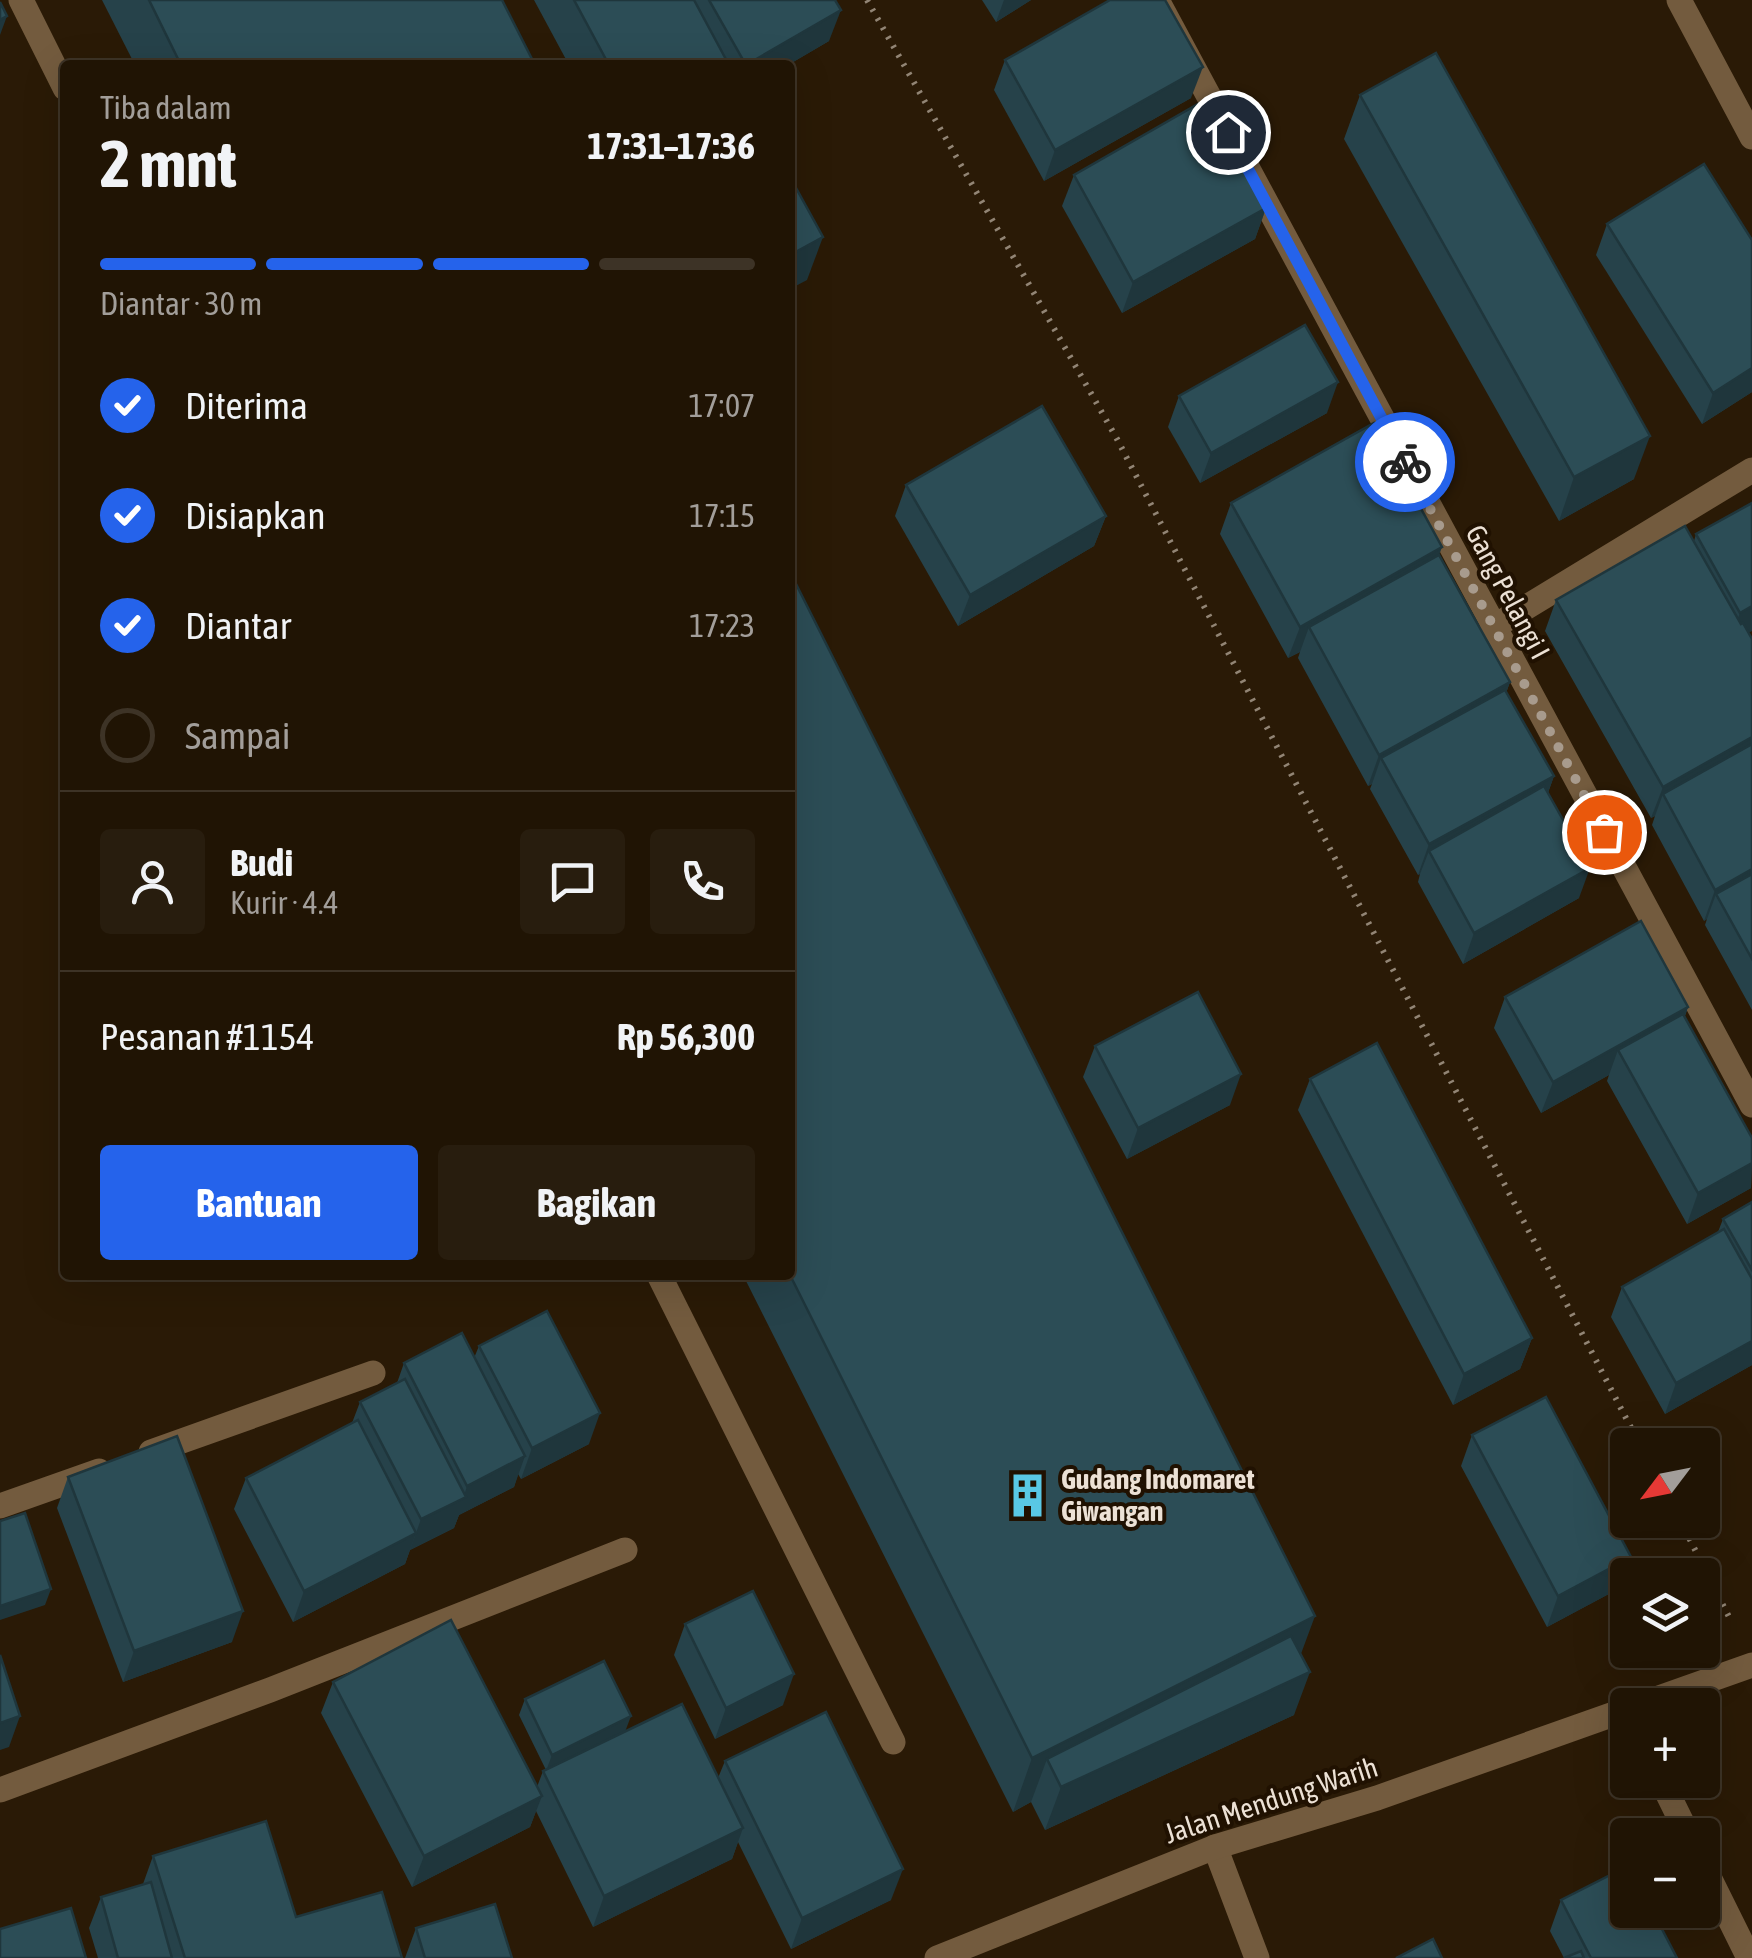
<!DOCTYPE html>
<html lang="id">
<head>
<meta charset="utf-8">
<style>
	body { margin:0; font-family:"Asap Condensed",sans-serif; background:#281d0e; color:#f1f3f6; height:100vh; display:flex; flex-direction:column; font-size:38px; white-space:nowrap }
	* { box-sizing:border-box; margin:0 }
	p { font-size:32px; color:#a29e9a }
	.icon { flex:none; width:55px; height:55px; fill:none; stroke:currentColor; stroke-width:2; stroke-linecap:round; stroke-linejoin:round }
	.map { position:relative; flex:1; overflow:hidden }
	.panel { position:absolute; left:60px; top:60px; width:735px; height:1220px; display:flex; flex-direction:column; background:#201404; border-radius:10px; box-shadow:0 10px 40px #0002,0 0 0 2px #3d3326 }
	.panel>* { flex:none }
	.needle { width:65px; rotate:238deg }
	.buttons { position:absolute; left:1610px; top:1428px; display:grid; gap:20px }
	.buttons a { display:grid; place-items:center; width:110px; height:110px; border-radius:10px; background:#201404; box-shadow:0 10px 40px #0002,0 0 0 2px #3d3326; font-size:50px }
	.pin { position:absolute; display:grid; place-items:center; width:85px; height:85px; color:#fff; margin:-42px; border:5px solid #fff; border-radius:50%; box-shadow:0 2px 10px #0007 }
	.courier { position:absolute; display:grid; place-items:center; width:100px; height:100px; margin:-50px; border:8px solid #2563eb; border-radius:50%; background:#fff; color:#222; box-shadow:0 2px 12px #0007 }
	.summary em { font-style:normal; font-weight:700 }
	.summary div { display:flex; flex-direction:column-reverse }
	.summary { display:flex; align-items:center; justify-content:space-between; height:170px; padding:0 40px }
	h1 { font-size:65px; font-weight:700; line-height:75px }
	.bar { display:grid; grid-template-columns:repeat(4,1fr); gap:15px 10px; align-content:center; height:120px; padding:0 40px }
	.bar i { height:12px; border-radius:8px; background:#3d3326 }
	.bar .selected { background:#2563eb }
	.bar p { grid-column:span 4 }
	.line { display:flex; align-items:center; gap:25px; padding:0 40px; border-top:2px solid #3d3326 }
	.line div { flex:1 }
	.round { display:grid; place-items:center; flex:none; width:105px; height:105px; border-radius:10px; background:#281d0e }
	ol { padding:0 40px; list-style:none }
	li { display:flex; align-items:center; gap:30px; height:110px }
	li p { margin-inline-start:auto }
	li .icon { padding:10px; border-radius:50%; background:#2563eb; color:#fff; stroke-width:4 }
	li:last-child { color:#a29e9a }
	li i { width:55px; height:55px; border:5px solid #3d3326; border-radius:50% }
	.button { display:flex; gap:20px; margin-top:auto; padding:20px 40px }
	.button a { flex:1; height:115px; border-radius:10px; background:#2563eb; color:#fff; font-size:40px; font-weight:700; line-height:115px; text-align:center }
	.button a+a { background:#281d0e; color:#f1f3f6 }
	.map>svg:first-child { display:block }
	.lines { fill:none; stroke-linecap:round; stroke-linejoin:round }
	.path { stroke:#928575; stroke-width:6; stroke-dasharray:2.5 8; stroke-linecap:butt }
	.minor { stroke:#735b3e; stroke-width:25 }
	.wall { fill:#26424a }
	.shaded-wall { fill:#1f363c }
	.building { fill:#2c4d56; stroke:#1f363c; stroke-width:2.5 }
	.done { stroke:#a89b8d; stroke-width:10; stroke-dasharray:0 18 }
	.route { stroke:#2563eb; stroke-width:12 }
	.labels { text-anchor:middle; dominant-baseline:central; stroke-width:8; stroke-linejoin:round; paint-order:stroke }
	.street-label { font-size:28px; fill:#ece1d5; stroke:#201101 }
	.poi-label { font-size:28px; font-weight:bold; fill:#ece1d5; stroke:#201101; text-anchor:start }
</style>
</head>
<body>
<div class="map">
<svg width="1752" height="1958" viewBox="0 0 1752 1958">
	<rect width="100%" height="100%" fill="#2a1a06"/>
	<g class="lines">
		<g class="path">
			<path d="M867 0 1117 439 1640 1445"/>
			<path d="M1680 1520 1729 1617"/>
		</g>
		<g class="minor">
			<path d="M21 0 65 88"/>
			<path d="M1157 0 1752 1105"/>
			<path d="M1679 0 1752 137"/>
			<path d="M1492 628 1752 470"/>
			<path d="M659 1275 893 1742"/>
			<path d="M151 1452 373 1373"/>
			<path d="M0 1506 99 1471"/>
			<path d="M1639 1705 1752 1665"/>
			<path d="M1661 1780 1688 1835"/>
			<path d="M0 1790 270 1690 625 1550"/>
			<path d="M1215 1847 1257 1958"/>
			<path d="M1702 1863 1749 1958"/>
			<path d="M937 1958 1215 1847 1377 1798 1628 1709"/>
		</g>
	</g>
	<g class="wall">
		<path d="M102 0H502L535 65H135Z"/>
		<path d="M534 0H835L829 41 788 65H569Z"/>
		<path d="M982 0H1031L996 22Z"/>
		<path d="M1005 60 1191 98 1044 181 994 90Z"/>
		<path d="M1360 95 1634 479 1559 521 1344 139Z"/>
		<path d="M1074 175 1266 208 1255 239 1122 313 1062 206Z"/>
		<path d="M1607 224 1752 240V392L1702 424 1596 255Z"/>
		<path d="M1179 396 1327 413 1200 483 1168 427Z"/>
		<path d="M906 485 1106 516 1094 546 958 626 895 516Z"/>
		<path d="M1231 503 1439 556 1510 682 1506 693 1554 776 1548 793 1579 898 1463 964 1418 882 1420 874 1418 875 1370 789 1372 784 1368 786 1298 658 1300 652 1288 658 1220 534Z"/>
		<path d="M1752 503 1748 633 1752 639V1010L1705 925 1707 919 1704 921 1652 825 1655 816 1651 818 1545 631 1556 600 1694 541 1696 534Z"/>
		<path d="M1505 997 1688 1007 1685 1016 1752 1138 1751 1188 1687 1224 1607 1081 1609 1075 1541 1113 1494 1028Z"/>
		<path d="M1095 1046 1230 1105 1127 1159 1083 1077Z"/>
		<path d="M1310 1079 1532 1338 1520 1369 1453 1405 1298 1110Z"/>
		<path d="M1752 1202V1365L1665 1414 1611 1317 1622 1287 1718 1232 1723 1219Z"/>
		<path d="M743 1275H790L1301 1655 1294 1715 1045 1830 1031 1802 1013 1812Z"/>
		<path d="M479 1346 589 1444 521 1479 518 1474 514 1487 459 1515 454 1528 410 1550 405 1564 293 1622 234 1509 246 1478 352 1423 360 1402 397 1383 404 1363 474 1358Z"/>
		<path d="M1472 1435 1620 1588 1547 1627 1461 1466Z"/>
		<path d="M68 1477 232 1642 123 1682 57 1508Z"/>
		<path d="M685 1624 783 1705 715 1739 674 1655Z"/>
		<path d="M333 1682 537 1787 543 1771 546 1770 519 1715 525 1699 625 1731 718 1778 725 1761 891 1900 791 1949 738 1842 732 1859 593 1927 536 1811 530 1827 412 1887 321 1713Z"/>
		<path d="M153 1856 296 1917 402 1958H98L89 1928 101 1897 143 1884Z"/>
		<path d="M1561 1900 1677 1958H1564L1550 1931Z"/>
		<path d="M416 1928 512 1958H405Z"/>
	</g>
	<g class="shaded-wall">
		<path d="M1004 0H1031L996 22Z"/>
		<path d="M841 10 829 41 788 65H746Z"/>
		<path d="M7 16 0 35V20Z"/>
		<path d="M1203 67 1191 98 1044 181 1055 150Z"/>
		<path d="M1266 208 1255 239 1122 313 1133 282Z"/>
		<path d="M823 237 807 280 790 289V255Z"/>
		<path d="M1752 368V392L1702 424 1713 393Z"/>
		<path d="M1338 382 1327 413 1200 483 1211 453Z"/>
		<path d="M1650 436 1634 479 1559 521 1574 477Z"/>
		<path d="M1106 516 1094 546 958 626 970 595Z"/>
		<path d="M1442 547 1431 578 1309 627 1300 652 1288 658 1300 627Z"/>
		<path d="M1752 606V631L1728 644 1740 613Z"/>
		<path d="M1510 682 1499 713 1381 758 1372 784 1368 786 1379 755Z"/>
		<path d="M1752 737V762L1663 794 1655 816 1651 818 1663 787Z"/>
		<path d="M1554 776 1543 806 1429 851 1420 874 1418 875 1429 844Z"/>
		<path d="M1590 868 1579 898 1463 964 1474 933Z"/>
		<path d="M1752 869V894H1716L1707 919 1704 921 1715 890Z"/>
		<path d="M1688 1007 1677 1038 1618 1050 1609 1075 1541 1113 1553 1082Z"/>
		<path d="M1241 1074 1230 1105 1127 1159 1138 1128Z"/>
		<path d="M1752 1163 1751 1188 1687 1224 1698 1193Z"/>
		<path d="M1532 1338 1520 1369 1453 1405 1464 1374Z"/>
		<path d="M1752 1341V1365L1665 1414 1676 1383Z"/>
		<path d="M600 1413 589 1444 521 1479 532 1448Z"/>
		<path d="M525 1456 514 1487 459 1515 454 1528 410 1550 421 1519 463 1499 467 1486Z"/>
		<path d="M416 1533 405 1564 293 1622 304 1591Z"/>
		<path d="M1631 1557 1620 1588 1547 1627 1558 1596Z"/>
		<path d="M51 1589 45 1605 0 1620V1606Z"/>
		<path d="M243 1611 232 1642 123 1682 134 1651Z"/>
		<path d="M1315 1616 1295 1670 1310 1672 1294 1715 1045 1830 1061 1787 1047 1759 1031 1802 1013 1812 1032 1758Z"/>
		<path d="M794 1674 783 1705 715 1739 726 1708Z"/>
		<path d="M20 1716 9 1747 0 1750V1723Z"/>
		<path d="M631 1716 625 1732 546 1771 552 1755Z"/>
		<path d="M542 1796 530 1827 412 1887 424 1856Z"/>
		<path d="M743 1828 732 1859 593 1927 604 1896Z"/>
		<path d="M903 1869 891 1900 791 1949 802 1918Z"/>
	</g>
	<g class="building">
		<path d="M149 0H502L535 65H181Z"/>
		<path d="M574 0H694L729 65H609Z"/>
		<path d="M709 0H835L841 10 746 65Z"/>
		<path d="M1110 0H1165L1203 67 1055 150 1005 60Z"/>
		<path d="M0 2 7 16 0 20Z"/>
		<path d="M1436 53 1650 436 1574 477 1360 95Z"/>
		<path d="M1205 100 1266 208 1133 282 1074 175Z"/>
		<path d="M1704 164 1752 240V368L1713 393 1607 224Z"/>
		<path d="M790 177 823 237 790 255Z"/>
		<path d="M1305 325 1338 382 1211 453 1179 396Z"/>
		<path d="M1042 406 1106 516 970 595 906 485Z"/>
		<path d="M1374 423 1442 547 1300 627 1231 503Z"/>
		<path d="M1752 503V606L1740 613 1696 534Z"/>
		<path d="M1685 526 1741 624 1743 623 1752 639V737L1663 787 1556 600Z"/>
		<path d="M1439 555 1510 682 1379 755 1309 627Z"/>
		<path d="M790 572 1315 1616 1032 1758 790 1275Z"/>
		<path d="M1505 690 1554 776 1429 844 1381 758Z"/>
		<path d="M1752 744V869L1715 890 1663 794Z"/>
		<path d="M1544 786 1590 868 1474 933 1429 851Z"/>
		<path d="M1752 874V959L1716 894Z"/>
		<path d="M1641 921 1688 1007 1553 1082 1505 997Z"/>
		<path d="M1198 992 1241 1074 1138 1128 1095 1046Z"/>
		<path d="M1683 1014 1752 1138V1163L1698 1193 1618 1050Z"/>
		<path d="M1377 1043 1532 1338 1464 1374 1310 1079Z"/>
		<path d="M1752 1202V1270L1723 1219Z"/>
		<path d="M1724 1229 1752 1279V1341L1676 1383 1622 1287Z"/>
		<path d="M547 1311 600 1413 532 1448 479 1346Z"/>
		<path d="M462 1333 525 1456 467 1486 404 1363Z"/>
		<path d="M405 1379 466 1497 421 1519 360 1402Z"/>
		<path d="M1546 1397 1631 1557 1558 1596 1472 1435Z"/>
		<path d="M358 1420 416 1533 304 1591 246 1478Z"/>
		<path d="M177 1436 243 1611 134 1651 68 1477Z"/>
		<path d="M25 1513 51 1589 0 1606V1521Z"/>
		<path d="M753 1591 794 1674 726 1708 685 1624Z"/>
		<path d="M451 1620 542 1796 424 1856 333 1682Z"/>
		<path d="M1291 1636 1310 1672 1061 1787 1047 1759Z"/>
		<path d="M0 1655 20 1716 0 1723Z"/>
		<path d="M604 1661 631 1716 552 1755 525 1699Z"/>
		<path d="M682 1704 743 1828 604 1896 543 1771Z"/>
		<path d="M826 1712 903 1869 802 1918 725 1761Z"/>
		<path d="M266 1821 296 1917 382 1892 402 1958H185L153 1856Z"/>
		<path d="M1628 1866V1910H1652L1677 1958H1591L1561 1900Z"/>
		<path d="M151 1882 172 1958H118L101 1897Z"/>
		<path d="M495 1904 512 1958H425L416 1928Z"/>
		<path d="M71 1908 86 1958H0V1929Z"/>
		<path d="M1433 1939 1442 1958H1396Z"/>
		<path d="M1581 1951 1584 1958H1564Z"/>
	</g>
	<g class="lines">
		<path class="done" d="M1405 462 1604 832"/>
		<path class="route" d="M1228 132 1405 462"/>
	</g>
	<defs>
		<symbol id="building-bare" viewBox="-9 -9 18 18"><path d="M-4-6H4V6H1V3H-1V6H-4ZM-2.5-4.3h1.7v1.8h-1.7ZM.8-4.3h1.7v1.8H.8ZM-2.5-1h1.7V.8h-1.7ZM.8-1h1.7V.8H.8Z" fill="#59c8e5" stroke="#201101" stroke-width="2.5" paint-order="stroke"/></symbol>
	</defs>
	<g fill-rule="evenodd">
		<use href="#building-bare" x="996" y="1464" width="63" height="63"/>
	</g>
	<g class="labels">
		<g class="street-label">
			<text transform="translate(1508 592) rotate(62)">Gang Pelangi I</text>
			<text transform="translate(1271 1800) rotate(-18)">Jalan Mendung Warih</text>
		</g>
		<g class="poi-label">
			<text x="1061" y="1479">Gudang Indomaret<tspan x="1061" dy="32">Giwangan</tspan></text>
		</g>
	</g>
</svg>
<div class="buttons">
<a><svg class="needle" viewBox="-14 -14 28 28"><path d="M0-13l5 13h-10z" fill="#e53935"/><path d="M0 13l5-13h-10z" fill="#a29e9a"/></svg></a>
<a><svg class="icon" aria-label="layers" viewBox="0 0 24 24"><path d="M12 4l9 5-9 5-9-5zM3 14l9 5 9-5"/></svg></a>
<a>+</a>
<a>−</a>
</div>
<div class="pin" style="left:1604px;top:832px;background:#ea580c"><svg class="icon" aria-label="bag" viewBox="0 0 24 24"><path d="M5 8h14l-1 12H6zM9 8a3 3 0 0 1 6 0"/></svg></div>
<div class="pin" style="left:1228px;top:132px;background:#1f2937"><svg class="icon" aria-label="home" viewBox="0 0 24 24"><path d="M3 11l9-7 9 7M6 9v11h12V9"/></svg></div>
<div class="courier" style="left:1405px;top:462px"><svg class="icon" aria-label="bike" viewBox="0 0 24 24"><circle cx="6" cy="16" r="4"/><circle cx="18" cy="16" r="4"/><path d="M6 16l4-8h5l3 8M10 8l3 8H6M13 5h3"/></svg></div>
<section class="panel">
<div class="summary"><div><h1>2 mnt</h1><p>Tiba dalam</p></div><em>17:31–17:36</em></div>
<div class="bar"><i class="selected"></i><i class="selected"></i><i class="selected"></i><i></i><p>Diantar · 30 m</p></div>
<ol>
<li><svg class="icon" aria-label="check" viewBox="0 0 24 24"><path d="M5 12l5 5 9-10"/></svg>Diterima<p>17:07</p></li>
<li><svg class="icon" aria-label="check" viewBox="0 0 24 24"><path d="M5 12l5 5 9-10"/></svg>Disiapkan<p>17:15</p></li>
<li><svg class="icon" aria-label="check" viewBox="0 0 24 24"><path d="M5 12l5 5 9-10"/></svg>Diantar<p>17:23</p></li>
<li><i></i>Sampai</li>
</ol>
<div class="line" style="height:180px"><a class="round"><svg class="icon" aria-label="person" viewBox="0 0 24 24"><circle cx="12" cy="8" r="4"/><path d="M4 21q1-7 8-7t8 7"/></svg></a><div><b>Budi</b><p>Kurir · 4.4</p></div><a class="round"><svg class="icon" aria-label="chat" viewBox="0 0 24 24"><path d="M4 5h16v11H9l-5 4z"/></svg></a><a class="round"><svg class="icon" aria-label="phone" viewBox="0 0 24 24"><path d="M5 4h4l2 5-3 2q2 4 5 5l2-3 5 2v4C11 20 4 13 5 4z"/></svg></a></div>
<div class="line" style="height:130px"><div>Pesanan #1154</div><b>Rp 56,300</b></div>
<div class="button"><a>Bantuan</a><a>Bagikan</a></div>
</section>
</div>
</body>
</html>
